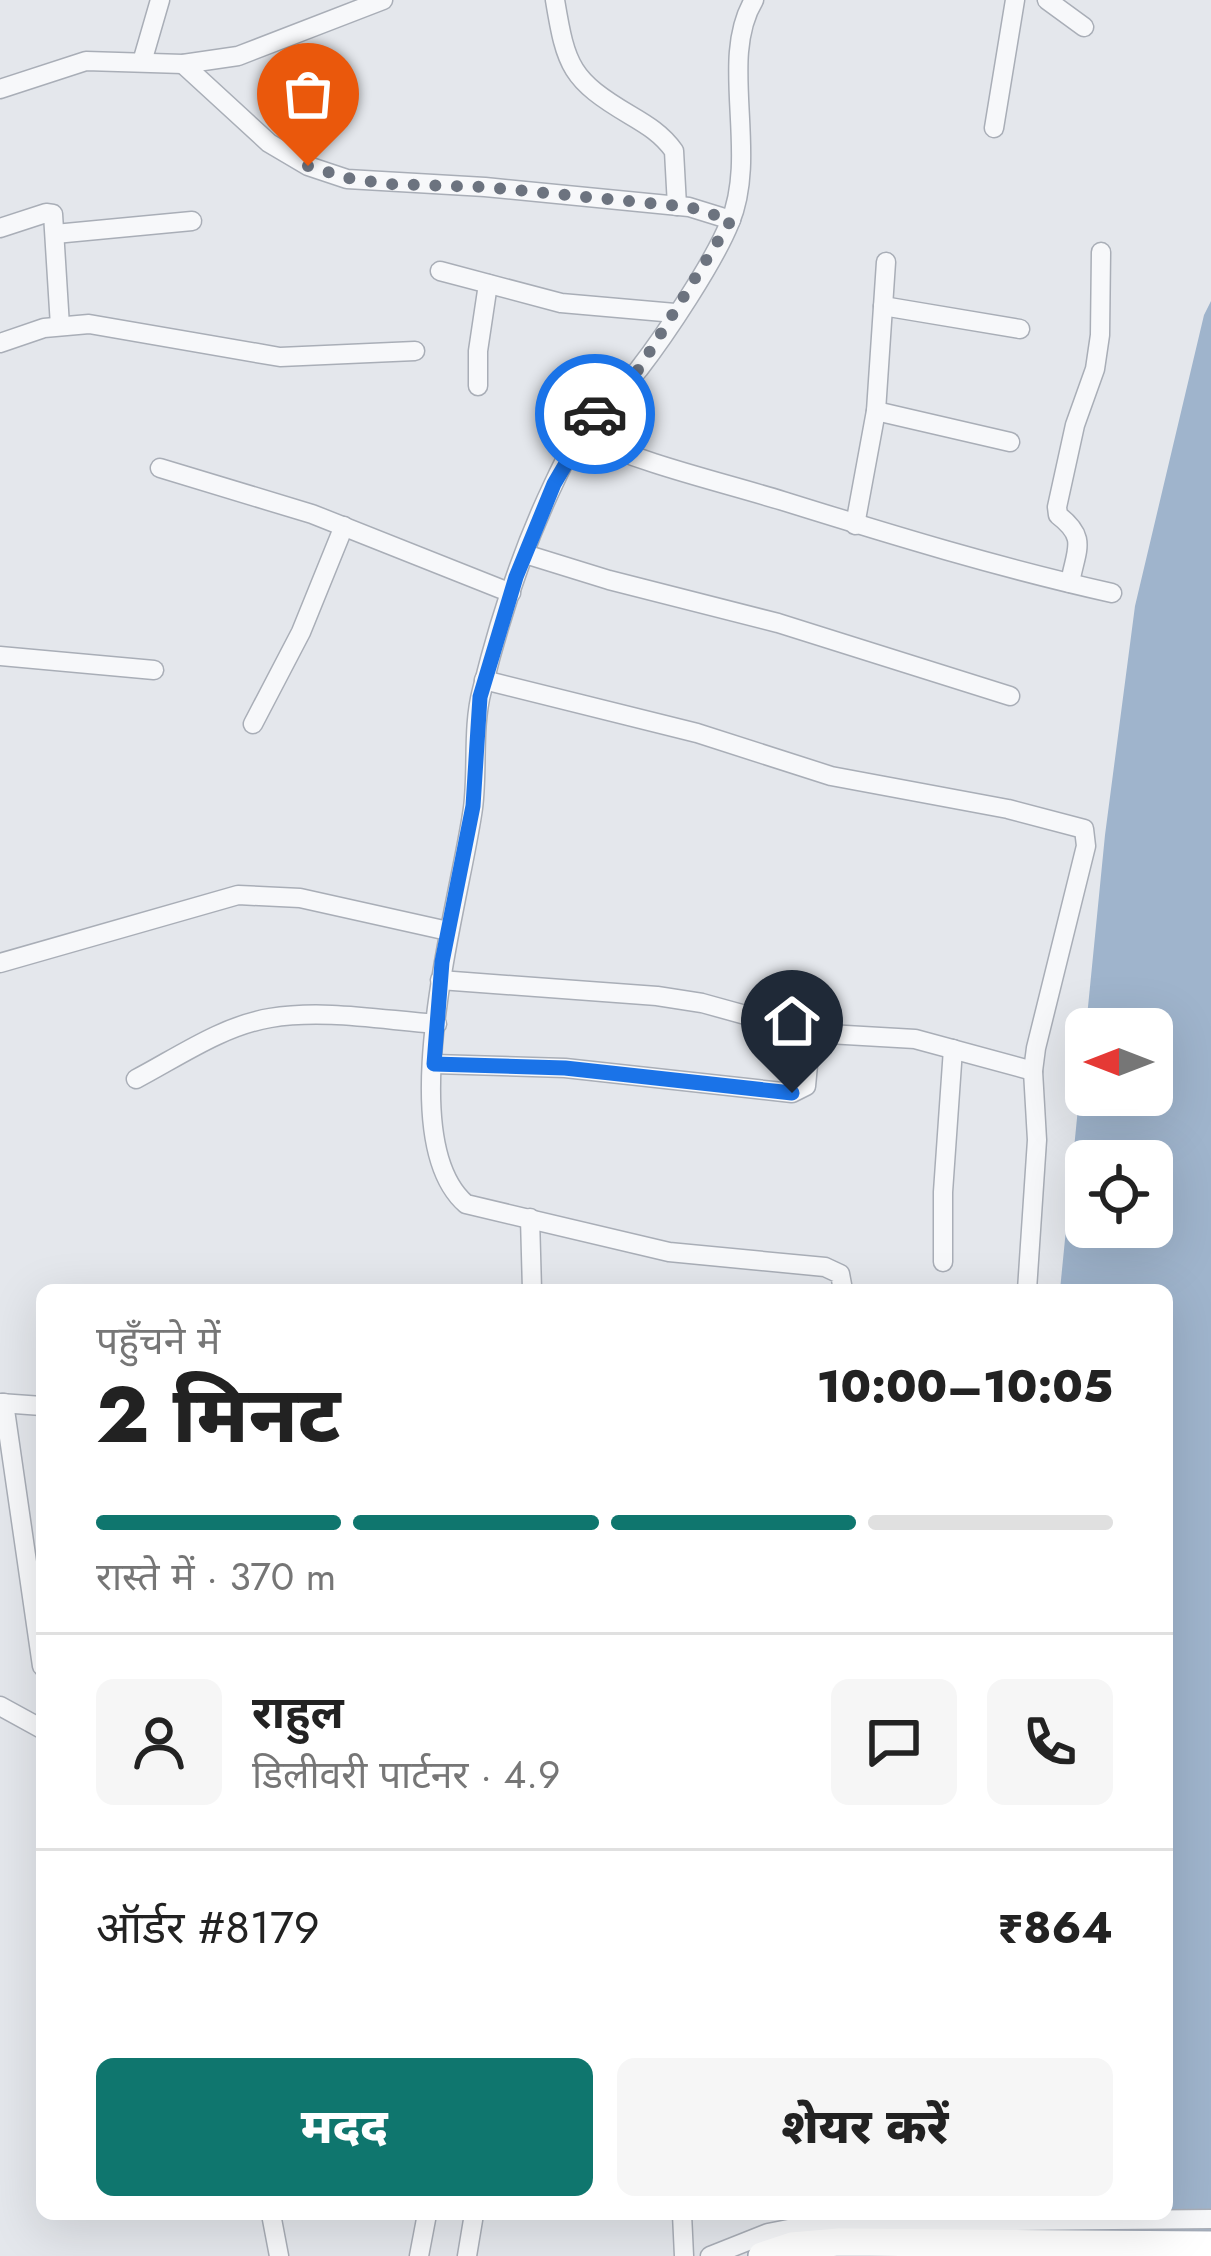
<!DOCTYPE html>
<html lang="hi">
<head>
<meta charset="utf-8">
<style>
	body { margin:0; font-family:Jost,"Noto Sans Devanagari",sans-serif; background:#f6f6f6; color:#222; height:100vh; display:flex; flex-direction:column; font-size:45px; white-space:nowrap }
	* { box-sizing:border-box; margin:0 }
	p { font-size:39px; color:#767676 }
	.icon { flex:none; width:66px; height:66px; fill:none; stroke:currentColor; stroke-width:2; stroke-linecap:round; stroke-linejoin:round }
	.map { position:relative; flex:1; overflow:hidden }
	.drawer { position:absolute; left:36px; top:1284px; width:1137px; height:936px; display:flex; flex-direction:column; background:#fff; border-radius:18px; box-shadow:0 12px 48px #0002 }
	.drawer>* { flex:none }
	.needle { width:78px; rotate:270deg }
	.fabs { position:absolute; left:1065px; top:1008px; display:grid; gap:24px }
	.fabs a { display:grid; place-items:center; width:108px; height:108px; border-radius:18px; background:#fff; box-shadow:0 12px 48px #0002; font-size:60px }
	.pin { position:absolute; display:grid; place-items:center; width:102px; height:102px; color:#fff; margin:-123px -51px; border-radius:50% 50% 50% 0; rotate:-45deg; box-shadow:0 0 12px #0007 }
	.pin .icon { rotate:45deg }
	.courier { position:absolute; display:grid; place-items:center; width:120px; height:120px; margin:-60px; border:9px solid #1a73e8; border-radius:50%; background:#fff; color:#222; box-shadow:0 3px 15px #0007 }
	.overview em { font-style:normal; font-weight:800 }
	.overview div { display:flex; flex-direction:column-reverse }
	.overview { display:flex; align-items:center; justify-content:space-between; height:204px; padding:0 60px }
	h1 { font-size:78px; font-weight:800; line-height:90px }
	.bar { display:grid; grid-template-columns:repeat(4,1fr); gap:18px 12px; align-content:center; height:144px; padding:0 60px }
	.bar i { height:15px; border-radius:9px; background:#e0e0e0 }
	.bar .on { background:#0f766e }
	.bar p { grid-column:span 4 }
	.line { display:flex; align-items:center; gap:30px; padding:0 60px; border-top:3px solid #e0e0e0 }
	.line div { flex:1 }
	.round { display:grid; place-items:center; flex:none; width:126px; height:126px; border-radius:18px; background:#f6f6f6 }
	.primary-button { display:flex; gap:24px; margin-top:auto; padding:24px 60px }
	.primary-button a { flex:1; height:138px; border-radius:18px; background:#0f766e; color:#fff; font-size:48px; font-weight:800; line-height:138px; text-align:center }
	.primary-button a+a { background:#f6f6f6; color:#222 }
	.map>svg:first-child { display:block }
	.water { fill:#9fb4cc; fill-rule:evenodd }
	.lines { fill:none; stroke-linecap:round; stroke-linejoin:round }
	.minor-casing { stroke:#a9aeb7; stroke-width:21 }
	.primary-casing { stroke:#a3abb8; stroke-width:30 }
	.minor { stroke:#f7f8fa; stroke-width:18 }
	.primary { stroke:#fff; stroke-width:27 }
	.done { stroke:#6c737f; stroke-width:12; stroke-dasharray:0 21.6 }
	.route { stroke:#1a73e8; stroke-width:15 }
</style>
</head>
<body>
<div class="map">
<svg width="1211" height="2256" viewBox="0 0 1211 2256">
	<rect width="100%" height="100%" fill="#e4e7ec"/>
	<path class="water" d="M1211 301V2256H1011L1014 2214H1167V1290H1060L1105 835 1135 606 1204 315ZM1086 1029H1152V1095H1086ZM1086 1161H1152V1227H1086Z"/>
	<g class="lines">
		<defs>
			<g id="minor">
				<path d="M555 0C566 67 571 80 630 115 647 125 662 134 674 151L677 206"/>
				<path d="M754 0C718 59 759 152 730 222 714 262 666 334 639 369 626 385 608 398 595 414 578 434 564 461 553 485 522 550 499 621 482 690 472 728 478 769 473 808 461 898 389 1137 466 1204L669 1252 825 1267 840 1274 843 1290"/>
				<path d="M1047 0 1084 27"/>
				<path d="M142 62 160 0"/>
				<path d="M183 64 269 143 308 166 347 179 485 187 689 207 731 220"/>
				<path d="M0 89 86 61 183 64 238 56 383 0"/>
				<path d="M994 128 1015 0"/>
				<path d="M0 228 46 213 53 214 60 326"/>
				<path d="M55 234 192 221"/>
				<path d="M440 271 561 303 675 313"/>
				<path d="M883 306 1020 329"/>
				<path d="M0 343 44 328 89 324 280 357 415 351"/>
				<path d="M478 386V351L488 284"/>
				<path d="M876 411 1010 442"/>
				<path d="M581 435C646 465 714 480 783 501 892 535 1000 568 1112 593"/>
				<path d="M160 468 312 514 511 593"/>
				<path d="M855 525 876 411 886 262"/>
				<path d="M525 554 609 580 778 623 1010 696"/>
				<path d="M1070 583C1076 549 1088 538 1058 515L1057 507 1075 425 1095 369 1100 335 1101 252"/>
				<path d="M0 656 154 670"/>
				<path d="M484 680 697 733 831 776 1008 809 1084 829 1086 846 1036 1048 1033 1071 1037 1140 1027 1290"/>
				<path d="M253 724 301 632 344 526"/>
				<path d="M0 963 238 895 300 898 448 931"/>
				<path d="M440 980 657 996 702 1003 811 1033 915 1039 1033 1071"/>
				<path d="M434 1064 565 1068 792 1093 806 1086 811 1033"/>
				<path d="M136 1079C178 1057 222 1026 270 1018 324 1009 382 1020 437 1024"/>
				<path d="M530 1218 532 1290"/>
				<path d="M943 1262V1192L953 1049"/>
				<path d="M0 1403 42 1406"/>
				<path d="M4 1403 42 1666"/>
				<path d="M0 1706 42 1729"/>
				<path d="M271 2214 279 2256"/>
				<path d="M682 2214 684 2256"/>
				<path d="M419 2256 427 2214"/>
				<path d="M467 2256 474 2214"/>
				<path d="M710 2256 768 2233 819 2223 1211 2219"/>
			</g>
			<path id="primary" d="M762 2256 792 2246 839 2242 1211 2245"/>
		</defs>
		<use href="#minor" class="minor-casing"/>
		<use href="#primary" class="primary-casing"/>
		<use href="#minor" class="minor"/>
		<use href="#primary" class="primary"/>
	</g>
	<g class="lines">
		<path class="done" d="M308 166 347 178 388 184 485 187 689 207 731 220 639 369 595 414"/>
		<path class="route" d="M595 414 554 484 516 577 480 697 473 806 442 962 434 1064 565 1068 792 1093"/>
	</g>
</svg>
<div class="fabs">
<a><svg class="needle" viewBox="-14 -14 28 28"><path d="M0-13l5 13h-10z" fill="#e53935"/><path d="M0 13l5-13h-10z" fill="#767676"/></svg></a>
<a><svg class="icon" aria-label="locate" viewBox="0 0 24 24"><circle cx="12" cy="12" r="6"/><path d="M12 2v4M12 18v4M2 12h4M18 12h4"/></svg></a>
</div>
<div class="pin" style="left:308px;top:166px;background:#ea580c"><svg class="icon" aria-label="bag" viewBox="0 0 24 24"><path d="M5 8h14l-1 12H6zM9 8a3 3 0 0 1 6 0"/></svg></div>
<div class="pin" style="left:792px;top:1093px;background:#1f2937"><svg class="icon" aria-label="home" viewBox="0 0 24 24"><path d="M3 11l9-7 9 7M6 9v11h12V9"/></svg></div>
<div class="courier" style="left:595px;top:414px"><svg class="icon" aria-label="car" viewBox="0 0 24 24"><path d="M5 17H2v-5l4-1 3-4h7l3 4 3 1v5h-3M9 17h6M6 11h13"/><circle cx="7" cy="17" r="2"/><circle cx="17" cy="17" r="2"/></svg></div>
<section class="drawer">
<div class="overview"><div><h1>2 मिनट</h1><p>पहुँचने में</p></div><em>10:00–10:05</em></div>
<div class="bar"><i class="on"></i><i class="on"></i><i class="on"></i><i></i><p>रास्ते में · 370 m</p></div>
<div class="line" style="height:216px"><a class="round"><svg class="icon" aria-label="person" viewBox="0 0 24 24"><circle cx="12" cy="8" r="4"/><path d="M4 21q1-7 8-7t8 7"/></svg></a><div><b>राहुल</b><p>डिलीवरी पार्टनर · 4.9</p></div><a class="round"><svg class="icon" aria-label="chat" viewBox="0 0 24 24"><path d="M4 5h16v11H9l-5 4z"/></svg></a><a class="round"><svg class="icon" aria-label="phone" viewBox="0 0 24 24"><path d="M5 4h4l2 5-3 2q2 4 5 5l2-3 5 2v4C11 20 4 13 5 4z"/></svg></a></div>
<div class="line" style="height:156px"><div>ऑर्डर #8179</div><b>₹864</b></div>
<div class="primary-button"><a>मदद</a><a>शेयर करें</a></div>
</section>
</div>
</body>
</html>
